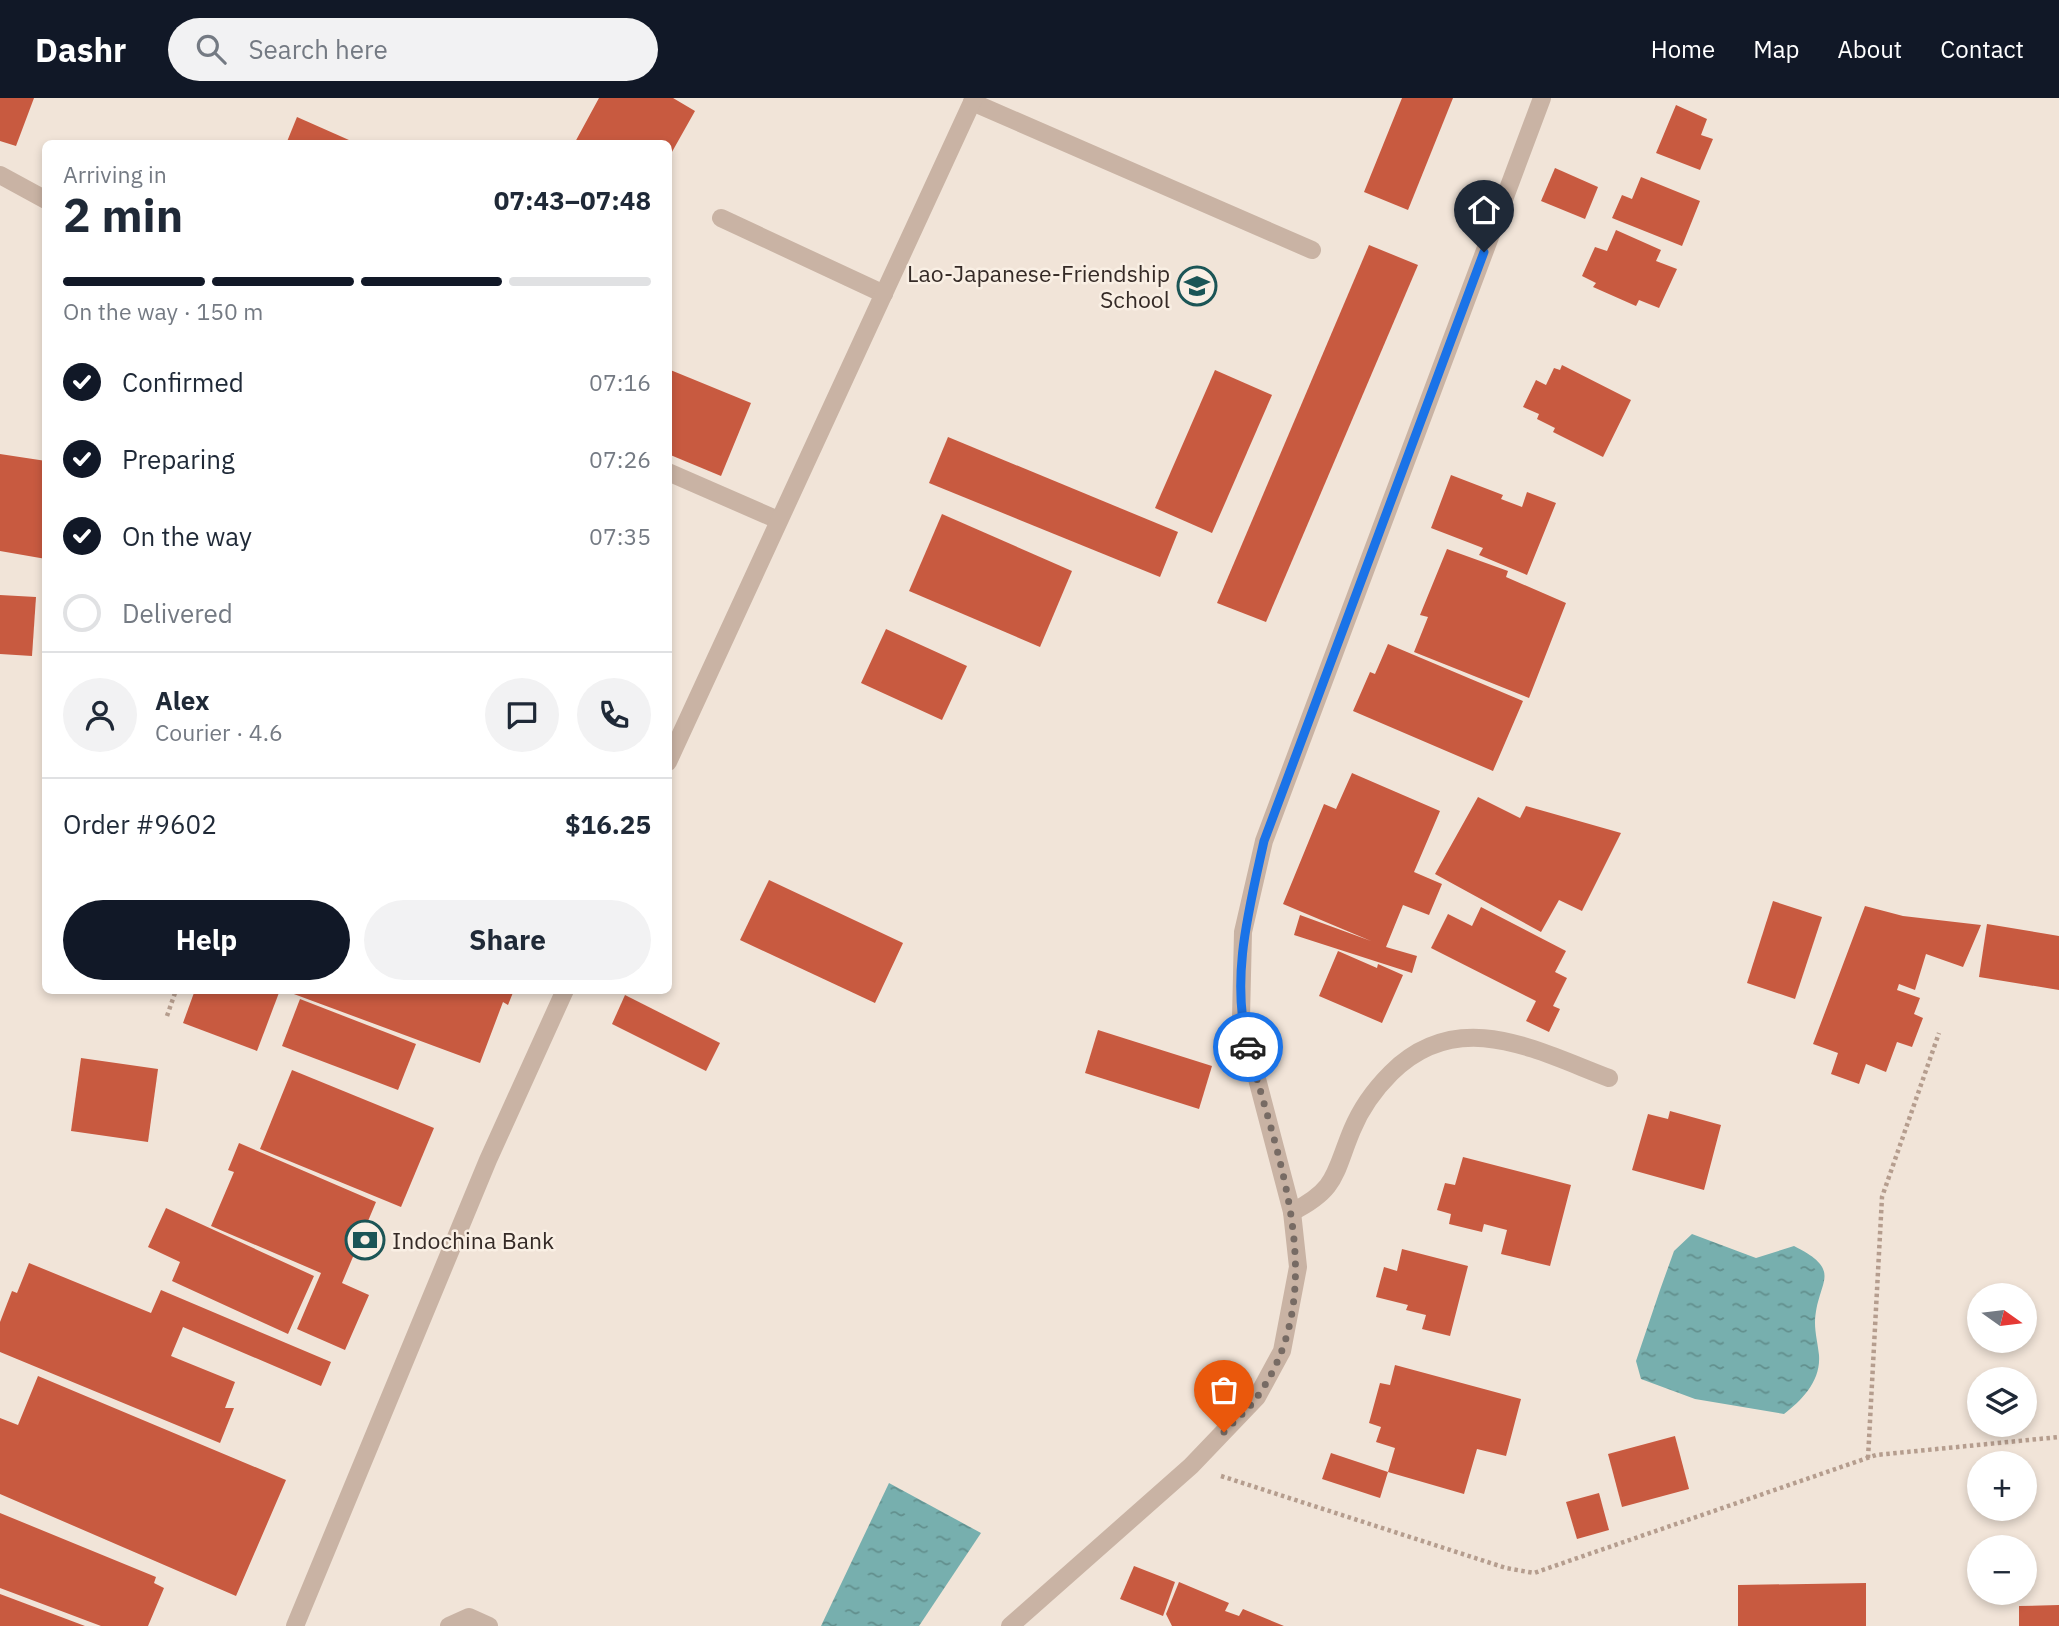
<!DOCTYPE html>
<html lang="en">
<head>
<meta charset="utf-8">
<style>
	body { margin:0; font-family:"IBM Plex Sans",sans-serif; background:#f2f2f3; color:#1f2937; height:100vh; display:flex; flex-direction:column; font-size:26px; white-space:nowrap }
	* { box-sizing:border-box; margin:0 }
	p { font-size:23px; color:#747a83 }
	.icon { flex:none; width:38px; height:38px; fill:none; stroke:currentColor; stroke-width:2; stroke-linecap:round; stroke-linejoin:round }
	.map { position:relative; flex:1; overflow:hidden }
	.side { position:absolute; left:42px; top:42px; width:630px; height:854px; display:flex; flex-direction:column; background:#fff; border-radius:10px; box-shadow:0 4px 10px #0003 }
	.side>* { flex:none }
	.needle { width:46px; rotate:104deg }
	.controls { position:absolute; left:1967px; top:1185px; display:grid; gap:14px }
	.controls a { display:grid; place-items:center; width:70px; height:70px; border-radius:50%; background:#fff; box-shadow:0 4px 10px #0003; font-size:35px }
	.pin { position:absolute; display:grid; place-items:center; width:60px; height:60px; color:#fff; margin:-72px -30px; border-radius:50% 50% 50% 0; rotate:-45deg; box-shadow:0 0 7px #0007 }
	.pin .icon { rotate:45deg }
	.courier { position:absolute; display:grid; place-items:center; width:70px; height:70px; margin:-35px; border:5px solid #1a73e8; border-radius:50%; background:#fff; color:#222; box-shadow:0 2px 9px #0007 }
	.summary em { font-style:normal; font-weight:700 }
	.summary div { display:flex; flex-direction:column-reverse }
	.summary { display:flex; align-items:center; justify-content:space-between; height:119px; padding:0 21px }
	h1 { font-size:46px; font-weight:700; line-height:52px }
	.bar { display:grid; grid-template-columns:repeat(4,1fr); gap:10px 7px; align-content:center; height:84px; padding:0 21px }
	.bar i { height:9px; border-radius:5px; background:#e0e1e3 }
	.bar .on { background:#111827 }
	.bar p { grid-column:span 4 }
	.line { display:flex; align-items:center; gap:18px; padding:0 21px; border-top:2px solid #e0e1e3 }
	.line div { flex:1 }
	.round { display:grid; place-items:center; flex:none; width:74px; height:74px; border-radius:37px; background:#f2f2f3 }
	ol { padding:0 21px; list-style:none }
	li { display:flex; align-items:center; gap:21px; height:77px }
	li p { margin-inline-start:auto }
	li .icon { padding:7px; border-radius:50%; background:#111827; color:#fff; stroke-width:4 }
	li:last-child { color:#747a83 }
	li i { width:38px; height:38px; border:4px solid #e0e1e3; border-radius:50% }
	.primary-button { display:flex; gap:14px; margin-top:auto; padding:14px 21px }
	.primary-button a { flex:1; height:80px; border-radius:42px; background:#111827; color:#fff; font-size:28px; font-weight:700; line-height:80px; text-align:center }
	.primary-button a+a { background:#f2f2f3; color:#1f2937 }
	header { display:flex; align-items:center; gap:42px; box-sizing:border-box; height:98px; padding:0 35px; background:#111827; color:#fff }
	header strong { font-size:33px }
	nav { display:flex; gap:38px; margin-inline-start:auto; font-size:24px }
	.search { width:490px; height:63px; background:#f2f2f3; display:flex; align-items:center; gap:18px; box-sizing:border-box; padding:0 24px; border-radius:38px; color:#747a83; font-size:26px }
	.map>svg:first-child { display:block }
	.water { fill:url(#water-ripples) }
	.building { fill:#c85a40 }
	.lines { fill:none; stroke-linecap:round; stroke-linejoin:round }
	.path { stroke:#b59d8e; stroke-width:4.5; stroke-dasharray:3.5 3.5; stroke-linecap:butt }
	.minor { stroke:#c9b3a4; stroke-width:18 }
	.done { stroke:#776b64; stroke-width:7; stroke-dasharray:0 12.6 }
	.route { stroke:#1a73e8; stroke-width:9 }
	.labels { text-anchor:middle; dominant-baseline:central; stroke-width:5; stroke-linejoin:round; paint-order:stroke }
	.poi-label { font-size:23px; fill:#352a26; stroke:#f9efe4; text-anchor:end }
</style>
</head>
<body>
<header>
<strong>Dashr</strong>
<div class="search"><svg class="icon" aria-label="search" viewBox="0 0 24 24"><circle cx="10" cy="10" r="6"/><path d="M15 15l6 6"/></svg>Search here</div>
<nav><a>Home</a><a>Map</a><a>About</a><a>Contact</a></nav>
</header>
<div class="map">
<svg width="2059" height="1528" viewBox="0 0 2059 1528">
	<defs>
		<pattern id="water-ripples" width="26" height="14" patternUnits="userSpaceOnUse" patternTransform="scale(1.75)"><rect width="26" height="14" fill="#77afae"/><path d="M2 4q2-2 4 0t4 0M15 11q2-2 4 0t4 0" fill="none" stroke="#628f8d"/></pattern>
	</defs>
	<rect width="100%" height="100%" fill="#f1e4d8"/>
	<g class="water">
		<path d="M1692 1136 1756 1160 1794 1148C1846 1174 1816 1183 1815 1225 1815 1235 1818 1247 1819 1257 1821 1283 1802 1302 1784 1316L1695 1301 1641 1281 1636 1263 1660 1192 1674 1153Z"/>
		<path d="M889 1385 981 1435 919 1528H821Z"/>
	</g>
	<g class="building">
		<path d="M0 0H34L16 48 0 43Z"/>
		<path d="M599 0H673L695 13 668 61V46H574Z"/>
		<path d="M1402 0H1453L1408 112 1364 94Z"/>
		<path d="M1676 7 1707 21 1701 37 1713 41 1700 72 1656 55Z"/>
		<path d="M297 19 358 46H286Z"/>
		<path d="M1555 70 1598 89 1585 121 1541 103Z"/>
		<path d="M1641 79 1700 103 1682 148 1612 120 1622 97 1632 101Z"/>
		<path d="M1616 132 1661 152 1656 163 1677 171 1659 210 1639 202 1636 208 1593 189 1596 185 1582 178 1595 149 1607 153Z"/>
		<path d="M1369 147 1418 167 1266 524 1217 505Z"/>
		<path d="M1562 267 1631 302 1603 359 1553 334 1555 330 1537 321 1539 316 1523 309 1536 282 1546 287 1554 270 1560 272Z"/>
		<path d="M668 271 751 305 721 378 668 356Z"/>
		<path d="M1215 272 1272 297 1212 435 1155 410Z"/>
		<path d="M948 339 1178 434 1160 479 929 385Z"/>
		<path d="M0 356 46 363V461L0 453Z"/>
		<path d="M1451 377 1503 397 1501 401 1522 409 1527 394 1556 405 1527 477 1479 457 1483 450 1431 430Z"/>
		<path d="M942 416 1072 473 1040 549 909 493Z"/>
		<path d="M1447 451 1508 473 1506 479 1566 505 1529 600 1414 554 1428 519 1420 517Z"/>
		<path d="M0 497 36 499 32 558 0 556Z"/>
		<path d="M886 531 967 568 942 622 861 585Z"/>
		<path d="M1388 546 1523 603 1493 673 1353 613 1370 574 1375 576Z"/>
		<path d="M1352 675 1440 713 1414 774 1442 786 1429 817 1403 807 1386 849 1417 858 1412 875 1294 837 1300 817 1371 843 1283 806 1324 706 1336 711Z"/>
		<path d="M1478 699 1520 720 1526 708 1621 735 1582 813 1559 802 1541 834 1435 776Z"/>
		<path d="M769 782 903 845 875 905 740 842Z"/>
		<path d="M1773 803 1822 819 1795 901 1747 885Z"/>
		<path d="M1865 808 1903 818 1981 827 1963 869 1926 856 1915 892 1899 886 1897 892 1920 900 1914 916 1923 920 1912 949 1897 944 1886 974 1866 966 1859 986 1831 976 1838 955 1813 946Z"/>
		<path d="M1481 809 1566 853 1555 874 1567 880 1553 908 1560 911 1549 934 1526 923 1536 903 1431 850 1448 816 1472 828Z"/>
		<path d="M1987 826 2059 838V892L1979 879Z"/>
		<path d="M1338 853 1377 870 1378 866 1403 877 1382 925 1319 898Z"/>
		<path d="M195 892H280L257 953 183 925Z"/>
		<path d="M283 892H514L508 907 503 904 480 965Z"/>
		<path d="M625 897 720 945 706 973 612 926Z"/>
		<path d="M300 901 416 946 398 992 282 948Z"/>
		<path d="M1098 932 1212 968 1199 1011 1085 975Z"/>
		<path d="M81 960 158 971 148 1044 71 1033Z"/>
		<path d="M292 972 434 1030 401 1109 260 1051Z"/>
		<path d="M1670 1013 1721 1027 1704 1092 1632 1072 1648 1016 1668 1021Z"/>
		<path d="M239 1045 376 1104 342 1185 369 1197 345 1252 297 1231 321 1175 211 1128 234 1074 228 1072Z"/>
		<path d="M1463 1059 1571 1087 1550 1168 1501 1156 1507 1132 1484 1126 1482 1134 1449 1126 1451 1116 1437 1112 1445 1085 1455 1087Z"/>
		<path d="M166 1110 314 1178 288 1236 172 1183 180 1164 148 1149Z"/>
		<path d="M1402 1151 1468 1168 1450 1238 1422 1231 1426 1217 1406 1212 1408 1207 1376 1199 1384 1169 1397 1173Z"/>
		<path d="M29 1165 151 1215 161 1192 331 1264 321 1288 183 1229 171 1258 235 1284 225 1310H234L220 1345 0 1254V1224L12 1193 17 1195Z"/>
		<path d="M1395 1267 1521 1301 1506 1358 1477 1351 1464 1396 1388 1374 1395 1350 1376 1344 1381 1329 1369 1325 1380 1285 1390 1287Z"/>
		<path d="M38 1278 286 1382 236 1498 0 1396V1320L18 1327Z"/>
		<path d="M1675 1338 1689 1391 1622 1409 1608 1356Z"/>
		<path d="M1331 1355 1388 1374 1380 1400 1322 1381Z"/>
		<path d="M1599 1395 1609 1432 1577 1441 1566 1404Z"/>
		<path d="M0 1415 156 1479 154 1485 164 1490 148 1528H101L0 1490Z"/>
		<path d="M1134 1468 1175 1484 1163 1518 1120 1501Z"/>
		<path d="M1179 1484 1229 1505 1225 1513 1239 1518 1243 1511 1284 1528H1172L1166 1516Z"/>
		<path d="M1866 1485V1528H1738V1487Z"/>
		<path d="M0 1496 85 1528H0Z"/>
		<path d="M2059 1507V1528H2019V1508Z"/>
	</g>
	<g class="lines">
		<g class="path">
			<path d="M167 918 176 892"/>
			<path d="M1868 1360 1882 1099 1939 935"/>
			<path d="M1221 1378 1506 1470 1534 1475 1876 1357 2059 1339"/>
		</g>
		<g class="minor">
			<path d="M972 4 1312 152"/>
			<path d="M0 77 46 102"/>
			<path d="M721 120 884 196"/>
			<path d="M668 374 778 422"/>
			<path d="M668 664 974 0"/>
			<path d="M1292 1114C1338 1091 1334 1075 1352 1032 1361 1010 1375 991 1391 975 1458 908 1535 952 1609 980"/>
			<path d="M295 1528 488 1062 565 892"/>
			<path d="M449 1528 469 1519 489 1528"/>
			<path d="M1010 1528 1191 1368 1257 1299 1282 1253 1298 1169 1292 1114 1241 920 1243 834 1264 743 1542 0"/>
		</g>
	</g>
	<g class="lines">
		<path class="done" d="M1224 1334C1235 1322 1248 1312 1257 1299 1333 1193 1278 1061 1248 949"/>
		<path class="route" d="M1248 949C1230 880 1249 811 1264 743L1484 154"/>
	</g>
	<defs>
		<symbol id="school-ring" viewBox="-11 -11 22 22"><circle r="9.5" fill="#f9efe4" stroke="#1b5556" stroke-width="1.5"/><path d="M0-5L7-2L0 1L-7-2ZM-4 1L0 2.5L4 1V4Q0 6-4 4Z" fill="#1b5556"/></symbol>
		<symbol id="bank-ring" viewBox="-11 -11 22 22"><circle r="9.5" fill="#f9efe4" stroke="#1b5556" stroke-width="1.5"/><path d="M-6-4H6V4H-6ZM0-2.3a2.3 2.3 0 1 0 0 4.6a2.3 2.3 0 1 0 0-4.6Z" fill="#1b5556"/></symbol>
	</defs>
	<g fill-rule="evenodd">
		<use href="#school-ring" x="1175" y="166" width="44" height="44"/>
		<use href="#bank-ring" x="343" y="1120" width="44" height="44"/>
	</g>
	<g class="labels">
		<g class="poi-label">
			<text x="1170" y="175">Lao-Japanese-Friendship<tspan x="1170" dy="26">School</tspan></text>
			<text x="392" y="1142" text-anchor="start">Indochina Bank</text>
		</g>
	</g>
</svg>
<div class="controls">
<a><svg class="needle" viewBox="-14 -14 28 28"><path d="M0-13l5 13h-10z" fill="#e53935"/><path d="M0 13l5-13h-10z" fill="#747a83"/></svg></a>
<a><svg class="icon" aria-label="layers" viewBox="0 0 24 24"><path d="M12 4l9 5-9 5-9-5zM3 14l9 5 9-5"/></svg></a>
<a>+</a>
<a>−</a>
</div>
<div class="pin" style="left:1224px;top:1334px;background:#ea580c"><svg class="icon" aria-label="bag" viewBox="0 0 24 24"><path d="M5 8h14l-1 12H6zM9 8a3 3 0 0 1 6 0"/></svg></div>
<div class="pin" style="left:1484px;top:154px;background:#1f2937"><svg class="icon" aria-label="home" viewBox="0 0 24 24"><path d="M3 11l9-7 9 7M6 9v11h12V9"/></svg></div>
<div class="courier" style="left:1248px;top:949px"><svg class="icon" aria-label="car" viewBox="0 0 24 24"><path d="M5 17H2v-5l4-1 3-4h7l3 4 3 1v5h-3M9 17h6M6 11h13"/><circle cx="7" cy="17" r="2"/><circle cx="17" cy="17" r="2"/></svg></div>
<section class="side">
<div class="summary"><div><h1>2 min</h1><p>Arriving in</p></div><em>07:43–07:48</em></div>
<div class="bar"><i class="on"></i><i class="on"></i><i class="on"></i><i></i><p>On the way · 150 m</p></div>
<ol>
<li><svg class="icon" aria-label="check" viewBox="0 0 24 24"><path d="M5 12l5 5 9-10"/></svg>Confirmed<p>07:16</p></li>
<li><svg class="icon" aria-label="check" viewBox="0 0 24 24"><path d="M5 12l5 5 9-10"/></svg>Preparing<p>07:26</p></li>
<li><svg class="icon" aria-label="check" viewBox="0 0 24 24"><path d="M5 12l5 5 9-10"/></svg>On the way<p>07:35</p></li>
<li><i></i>Delivered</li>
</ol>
<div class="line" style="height:126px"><a class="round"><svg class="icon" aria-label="person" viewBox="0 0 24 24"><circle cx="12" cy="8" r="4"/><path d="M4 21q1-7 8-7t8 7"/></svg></a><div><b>Alex</b><p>Courier · 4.6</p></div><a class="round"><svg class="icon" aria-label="chat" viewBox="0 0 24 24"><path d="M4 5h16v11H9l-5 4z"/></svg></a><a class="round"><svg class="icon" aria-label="phone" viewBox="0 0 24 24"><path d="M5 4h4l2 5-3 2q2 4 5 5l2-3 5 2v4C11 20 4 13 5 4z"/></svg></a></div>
<div class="line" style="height:91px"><div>Order #9602</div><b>$16.25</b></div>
<div class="primary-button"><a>Help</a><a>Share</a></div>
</section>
</div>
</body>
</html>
